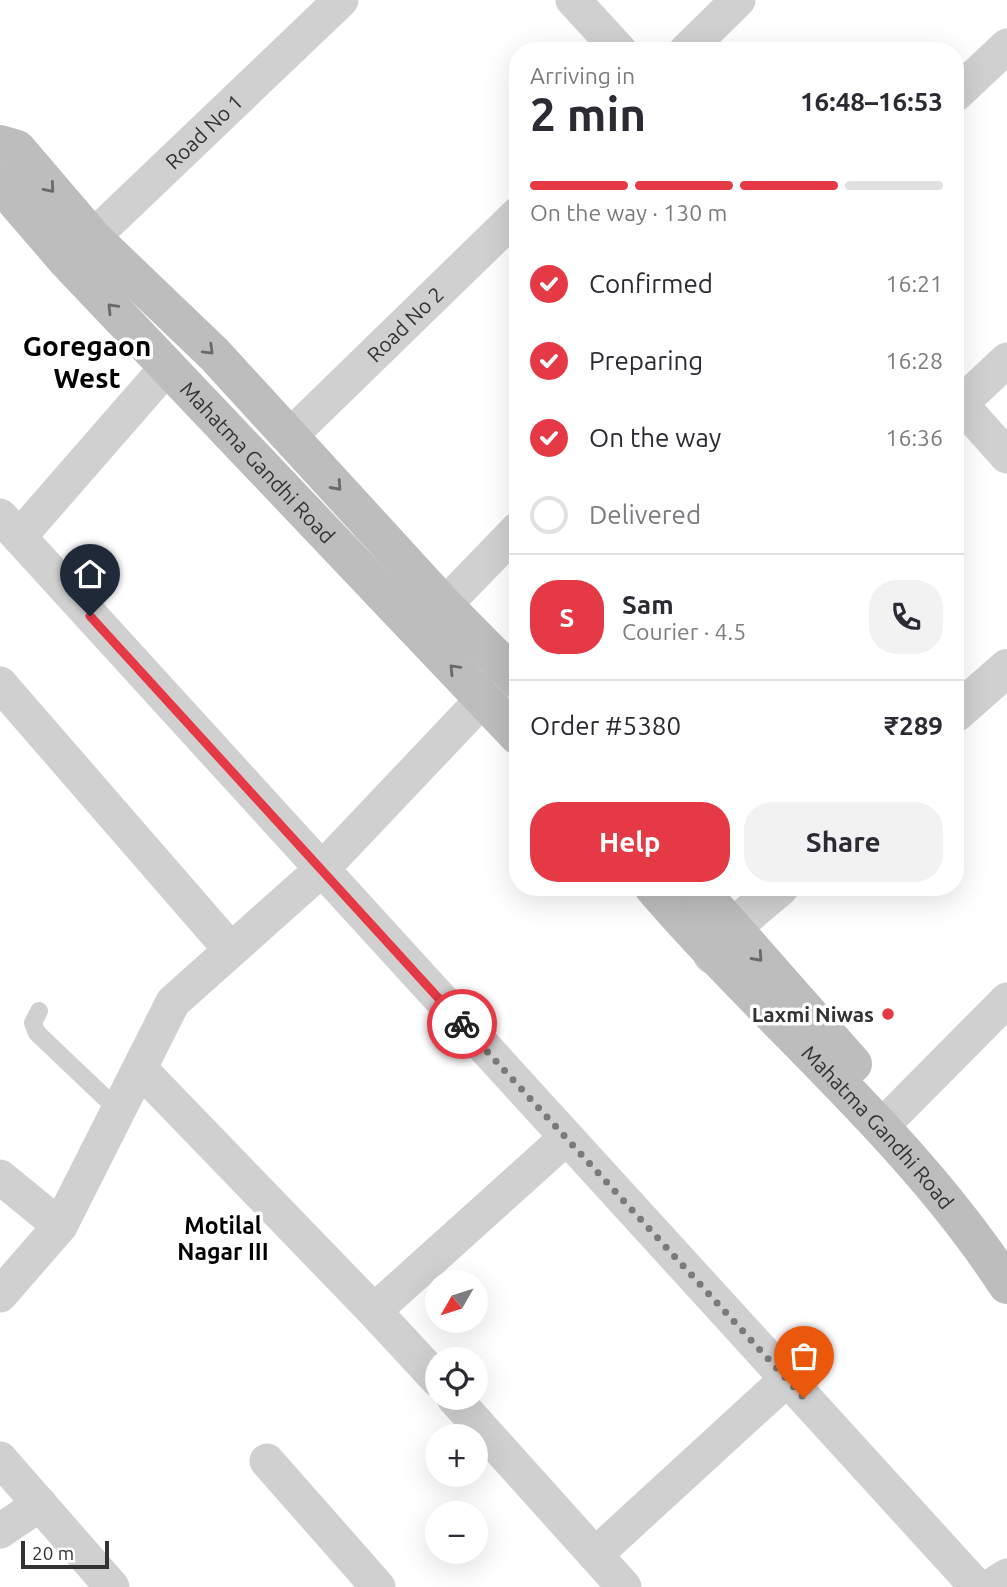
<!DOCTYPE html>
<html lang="en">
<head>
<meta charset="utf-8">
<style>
	body { margin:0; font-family:Ubuntu,sans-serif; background:#f2f2f3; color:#2b2b33; height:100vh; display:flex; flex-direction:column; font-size:26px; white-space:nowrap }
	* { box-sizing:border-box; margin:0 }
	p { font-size:23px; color:#7c7c81 }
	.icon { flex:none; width:38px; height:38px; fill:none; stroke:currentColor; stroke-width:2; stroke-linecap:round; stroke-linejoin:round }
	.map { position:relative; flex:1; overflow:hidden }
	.sheet { position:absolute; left:509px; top:42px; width:455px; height:854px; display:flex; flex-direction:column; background:#fff; border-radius:28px; box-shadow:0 7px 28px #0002 }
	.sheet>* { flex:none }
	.needle { width:46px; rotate:231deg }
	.buttons { position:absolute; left:425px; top:1270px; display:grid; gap:14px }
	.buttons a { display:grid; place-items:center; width:63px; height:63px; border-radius:50%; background:#fff; box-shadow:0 7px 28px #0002; font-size:35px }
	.scale { position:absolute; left:21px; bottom:18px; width:88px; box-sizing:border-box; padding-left:7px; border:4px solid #333; border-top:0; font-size:19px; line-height:24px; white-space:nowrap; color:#333; -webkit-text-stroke:5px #fff; paint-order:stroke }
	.pin { position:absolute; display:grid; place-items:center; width:60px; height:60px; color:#fff; margin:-72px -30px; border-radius:50% 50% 50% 0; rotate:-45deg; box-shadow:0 0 7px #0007 }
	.pin .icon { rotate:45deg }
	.courier { position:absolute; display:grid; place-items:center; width:70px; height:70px; margin:-35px; border:5px solid #e63946; border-radius:50%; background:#fff; color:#222; box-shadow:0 2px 9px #0007 }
	.overview em { font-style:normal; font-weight:600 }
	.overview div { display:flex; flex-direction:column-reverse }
	.overview { display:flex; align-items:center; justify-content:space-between; height:119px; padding:0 21px }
	h1 { font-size:46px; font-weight:600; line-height:52px }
	.bar { display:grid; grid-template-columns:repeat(4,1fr); gap:10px 7px; align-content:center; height:84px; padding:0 21px }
	.bar i { height:9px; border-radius:5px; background:#e1e1e2 }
	.bar .selected { background:#e63946 }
	.bar p { grid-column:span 4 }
	.line { display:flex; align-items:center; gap:18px; padding:0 21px; border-top:2px solid #e1e1e2 }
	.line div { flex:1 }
	.round { display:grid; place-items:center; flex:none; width:74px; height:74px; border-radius:28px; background:#f2f2f3 }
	ol { padding:0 21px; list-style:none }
	li { display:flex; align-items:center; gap:21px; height:77px }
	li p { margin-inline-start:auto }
	li .icon { padding:7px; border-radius:50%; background:#e63946; color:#fff; stroke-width:4 }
	li:last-child { color:#7c7c81 }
	li i { width:38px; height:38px; border:4px solid #e1e1e2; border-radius:50% }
	.cta { display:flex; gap:14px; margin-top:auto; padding:14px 21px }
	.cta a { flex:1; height:80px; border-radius:28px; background:#e63946; color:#fff; font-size:28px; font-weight:600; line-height:80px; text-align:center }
	.cta a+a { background:#f2f2f3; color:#2b2b33 }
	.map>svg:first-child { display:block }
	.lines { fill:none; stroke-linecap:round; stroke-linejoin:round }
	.service { stroke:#d0d0d0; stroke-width:18 }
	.minor { stroke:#d0d0d0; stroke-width:35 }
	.tertiary { stroke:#d0d0d0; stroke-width:38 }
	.secondary { stroke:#bdbdbd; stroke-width:38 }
	.oneway { stroke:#6a6a6a }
	.done { stroke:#7a7a7a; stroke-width:7; stroke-dasharray:0 12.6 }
	.route { stroke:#e63946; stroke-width:9 }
	.poi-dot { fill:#e63946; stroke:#fff; stroke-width:2.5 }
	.labels { text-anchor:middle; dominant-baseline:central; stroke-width:7; stroke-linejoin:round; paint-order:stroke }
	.street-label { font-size:21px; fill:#333; stroke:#fff }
	.poi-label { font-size:21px; font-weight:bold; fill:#333; stroke:#fff; text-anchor:end }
	.neighbourhood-label { font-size:23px; font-weight:bold; fill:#000; stroke:#fff }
	.district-label { font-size:28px; font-weight:bold; fill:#000; stroke:#fff }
</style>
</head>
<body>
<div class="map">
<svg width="1007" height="1587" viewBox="0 0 1007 1587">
	<rect width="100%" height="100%" fill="#fff"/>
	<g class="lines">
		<path class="service" d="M39 1011 33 1023 37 1033 119 1111"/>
		<g class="minor">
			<path d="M573 0 620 51"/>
			<path d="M686 51 738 0"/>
			<path d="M956 94 1007 46"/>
			<path id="s1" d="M72 257 341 0"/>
			<path d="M956 399 1007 456"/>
			<path d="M956 408 1007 360"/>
			<path id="s2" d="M291 435 518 214"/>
			<path d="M0 516 977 1587"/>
			<path d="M19 537 168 366"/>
			<path d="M426 624 518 529"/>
			<path d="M0 684 231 950"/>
			<path d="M140 1069 374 1311 566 1138"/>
			<path d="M881 1127 1007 1000"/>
			<path d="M0 1177 60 1226"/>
			<path d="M0 1295 60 1226 173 1002 321 870 503 678"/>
			<path d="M374 1311 438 1380"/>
			<path d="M454 1398 624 1587"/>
			<path d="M0 1459 112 1587"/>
			<path d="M267 1461 378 1587"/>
			<path d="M0 1531 40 1504"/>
			<path d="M595 1555 787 1379"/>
			<path d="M990 1587 1007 1576"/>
		</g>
		<g class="tertiary">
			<path d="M956 713 1007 668"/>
			<path d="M712 955 732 928 780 887"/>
		</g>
		<g class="secondary">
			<path d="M0 144 17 149 94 239 214 354 444 605 518 680"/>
			<path id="s3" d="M0 183 67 261 518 736"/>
			<path id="s4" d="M653 887C769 1022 910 1136 1007 1285"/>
			<path d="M697 887 853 1064"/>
		</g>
	</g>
	<defs><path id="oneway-chevron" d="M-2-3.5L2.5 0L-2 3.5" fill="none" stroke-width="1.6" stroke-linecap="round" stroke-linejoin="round" transform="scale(1.75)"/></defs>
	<g class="oneway">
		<use href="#oneway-chevron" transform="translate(50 188) rotate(49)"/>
		<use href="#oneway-chevron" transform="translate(112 308) rotate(-134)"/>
		<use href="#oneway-chevron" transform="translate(209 350) rotate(44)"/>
		<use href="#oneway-chevron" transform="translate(337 486) rotate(48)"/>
		<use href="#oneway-chevron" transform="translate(454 669) rotate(-134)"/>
		<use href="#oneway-chevron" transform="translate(758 957) rotate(48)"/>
	</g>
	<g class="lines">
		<path class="done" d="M462 1024 804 1398"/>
		<path class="route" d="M90 616 462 1024"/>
	</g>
	<circle class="poi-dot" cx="888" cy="1014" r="7"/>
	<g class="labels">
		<g class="street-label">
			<text stroke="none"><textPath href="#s1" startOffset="182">Road No 1</textPath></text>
			<text stroke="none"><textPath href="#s2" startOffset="159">Road No 2</textPath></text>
			<text stroke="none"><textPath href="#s3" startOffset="380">Mahatma Gandhi Road</textPath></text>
			<text stroke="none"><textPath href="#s4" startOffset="329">Mahatma Gandhi Road</textPath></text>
		</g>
		<g class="poi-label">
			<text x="874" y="1014">Laxmi Niwas</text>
		</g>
		<g class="neighbourhood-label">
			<text x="223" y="1225">Motilal<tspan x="223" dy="26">Nagar III</tspan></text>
		</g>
		<g class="district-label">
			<text x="87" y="345">Goregaon<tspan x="87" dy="32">West</tspan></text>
		</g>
	</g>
</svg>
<div class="buttons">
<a><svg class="needle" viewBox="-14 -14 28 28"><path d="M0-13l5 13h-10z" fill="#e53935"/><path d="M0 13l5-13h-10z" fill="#7c7c81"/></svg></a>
<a><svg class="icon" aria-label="locate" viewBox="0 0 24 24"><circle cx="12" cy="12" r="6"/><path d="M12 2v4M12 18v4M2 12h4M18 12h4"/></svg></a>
<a>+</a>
<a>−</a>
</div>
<div class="scale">20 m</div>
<div class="pin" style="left:804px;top:1398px;background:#ea580c"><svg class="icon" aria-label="bag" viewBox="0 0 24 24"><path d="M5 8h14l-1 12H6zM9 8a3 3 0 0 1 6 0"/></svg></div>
<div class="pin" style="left:90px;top:616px;background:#1f2937"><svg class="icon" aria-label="home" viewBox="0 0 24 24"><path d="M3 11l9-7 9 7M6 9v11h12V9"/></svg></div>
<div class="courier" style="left:462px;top:1024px"><svg class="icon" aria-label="bike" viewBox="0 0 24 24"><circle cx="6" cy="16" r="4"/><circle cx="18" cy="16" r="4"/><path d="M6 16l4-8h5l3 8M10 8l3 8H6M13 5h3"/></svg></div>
<section class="sheet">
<div class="overview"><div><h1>2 min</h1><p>Arriving in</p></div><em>16:48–16:53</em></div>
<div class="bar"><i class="selected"></i><i class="selected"></i><i class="selected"></i><i></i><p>On the way · 130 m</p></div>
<ol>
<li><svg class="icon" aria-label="check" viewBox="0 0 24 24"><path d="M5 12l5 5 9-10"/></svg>Confirmed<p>16:21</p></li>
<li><svg class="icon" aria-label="check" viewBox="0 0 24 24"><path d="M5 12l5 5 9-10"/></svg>Preparing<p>16:28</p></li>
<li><svg class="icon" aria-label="check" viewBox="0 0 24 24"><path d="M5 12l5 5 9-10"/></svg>On the way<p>16:36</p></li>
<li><i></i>Delivered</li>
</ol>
<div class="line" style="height:126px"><b class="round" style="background:#e63946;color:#fff">S</b><div><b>Sam</b><p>Courier · 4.5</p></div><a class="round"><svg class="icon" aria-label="phone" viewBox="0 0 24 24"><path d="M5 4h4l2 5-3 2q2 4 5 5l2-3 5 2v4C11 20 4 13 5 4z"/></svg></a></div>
<div class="line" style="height:91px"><div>Order #5380</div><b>₹289</b></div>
<div class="cta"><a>Help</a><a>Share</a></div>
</section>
</div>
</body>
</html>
